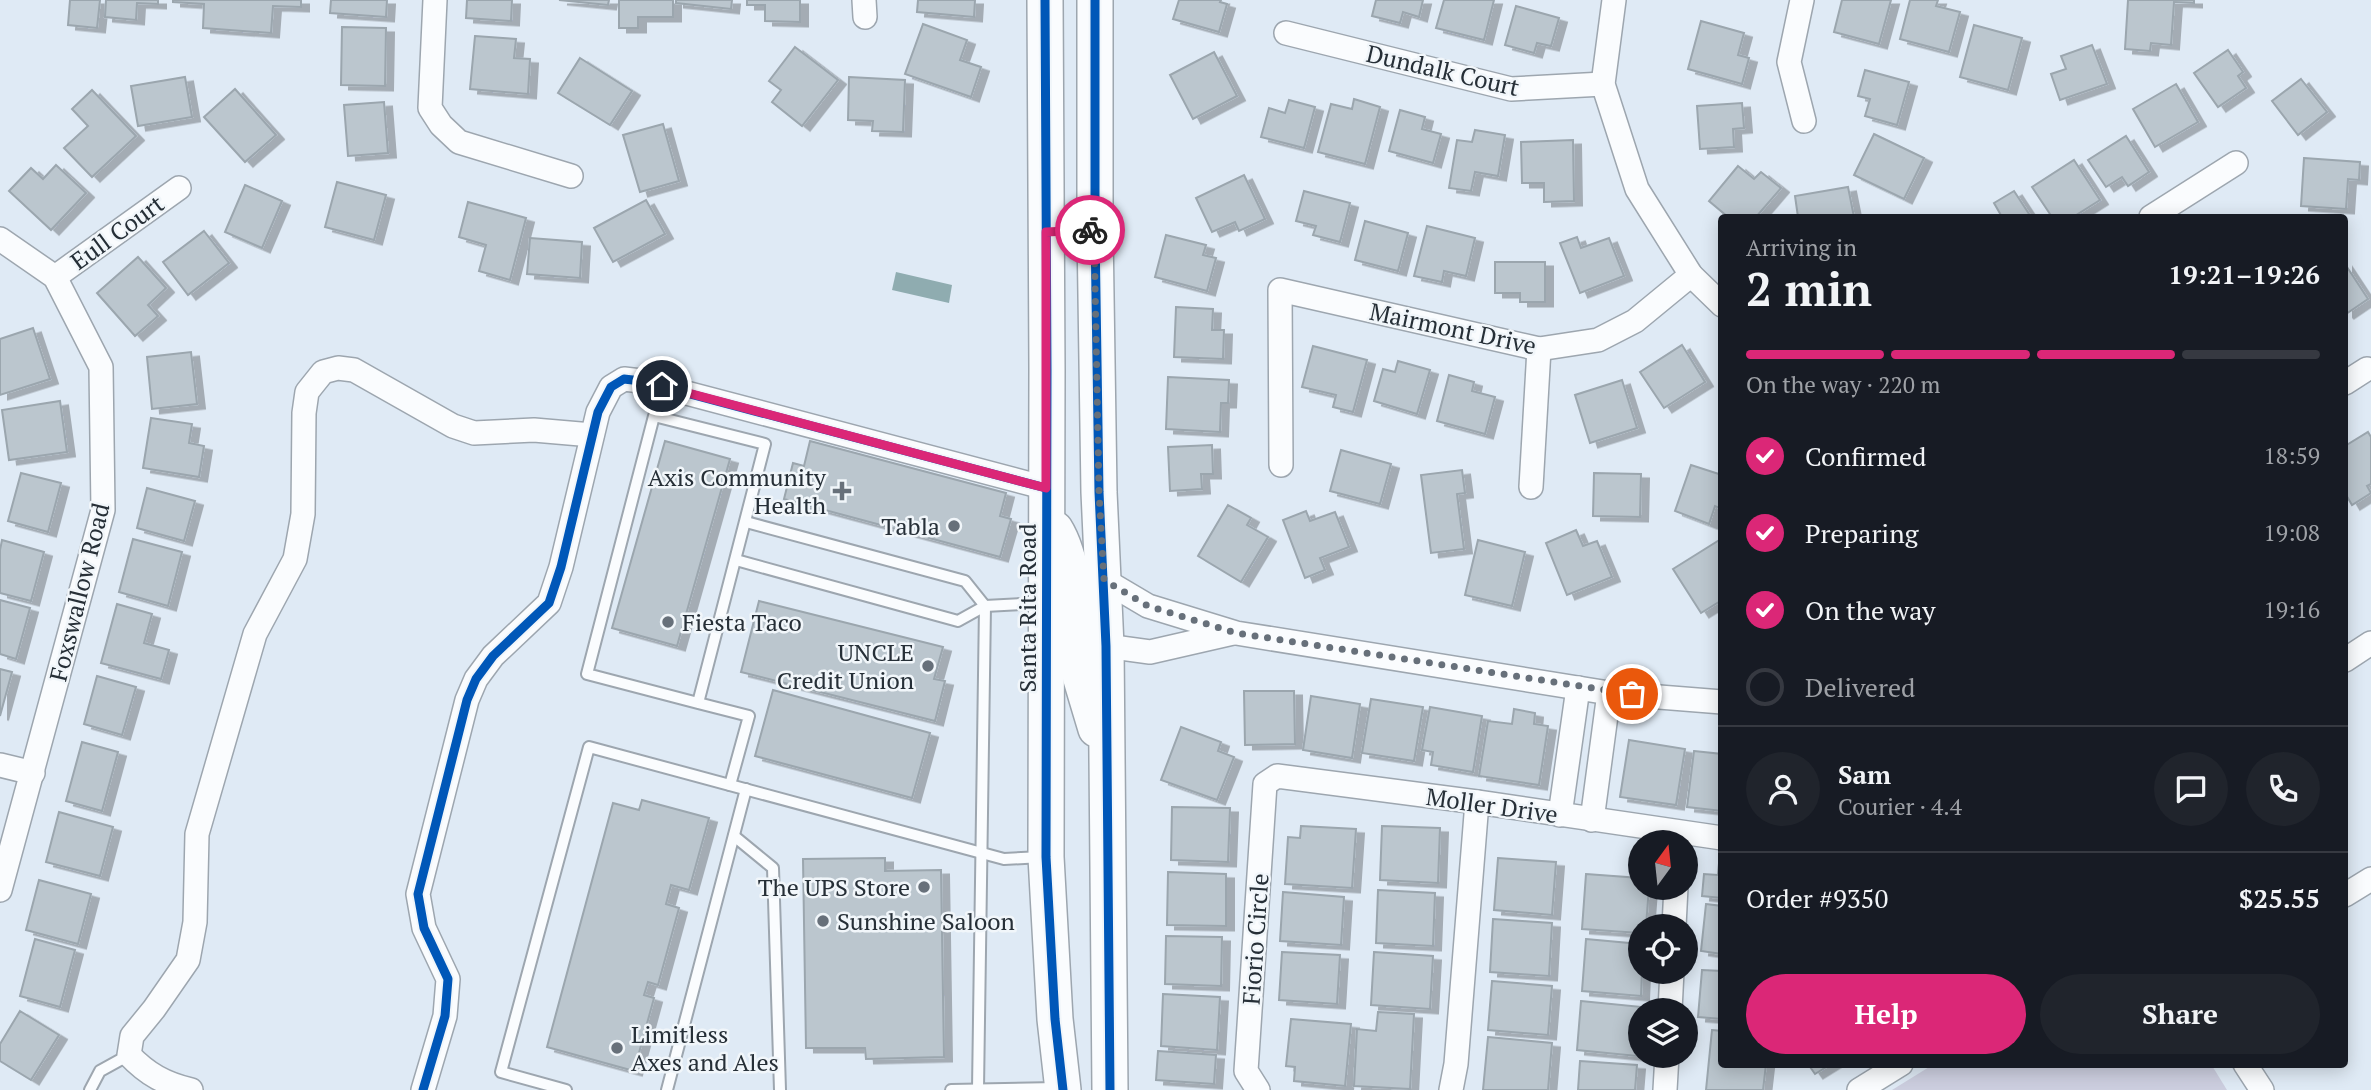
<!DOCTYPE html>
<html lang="en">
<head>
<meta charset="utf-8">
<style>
	body { margin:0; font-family:"PT Serif",serif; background:#20242c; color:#f1f3f6; height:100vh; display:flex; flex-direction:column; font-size:26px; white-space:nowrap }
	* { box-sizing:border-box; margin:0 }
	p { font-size:23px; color:#9ea1a6 }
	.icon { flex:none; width:38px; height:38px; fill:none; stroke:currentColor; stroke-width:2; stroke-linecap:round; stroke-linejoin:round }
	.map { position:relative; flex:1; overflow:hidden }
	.sheet { position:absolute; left:1718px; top:214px; width:630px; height:854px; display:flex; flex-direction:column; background:#171b24; border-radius:7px; box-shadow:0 4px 18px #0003 }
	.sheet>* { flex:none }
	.needle { width:46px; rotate:15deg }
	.tools { position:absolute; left:1628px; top:830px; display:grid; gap:14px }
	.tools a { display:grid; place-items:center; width:70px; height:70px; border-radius:50%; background:#171b24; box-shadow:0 4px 18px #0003; font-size:35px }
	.pin { position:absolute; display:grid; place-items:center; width:60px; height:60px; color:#fff; margin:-30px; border:4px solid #fff; border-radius:50%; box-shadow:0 2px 7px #0007 }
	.courier { position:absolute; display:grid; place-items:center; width:70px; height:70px; margin:-35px; border:5px solid #db2777; border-radius:50%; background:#fff; color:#222; box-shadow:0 2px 9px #0007 }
	.head em { font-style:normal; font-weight:800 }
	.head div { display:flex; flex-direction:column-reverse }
	.head { display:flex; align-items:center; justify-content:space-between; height:119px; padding:0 28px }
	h1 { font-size:46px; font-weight:800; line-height:52px }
	.bar { display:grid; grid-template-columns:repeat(4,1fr); gap:10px 7px; align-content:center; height:84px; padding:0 28px }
	.bar i { height:9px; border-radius:5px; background:#363941 }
	.bar .selected { background:#db2777 }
	.bar p { grid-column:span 4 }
	.line { display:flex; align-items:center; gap:18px; padding:0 28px; border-top:2px solid #363941 }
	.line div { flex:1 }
	.round { display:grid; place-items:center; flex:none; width:74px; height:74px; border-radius:37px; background:#20242c }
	ol { padding:0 28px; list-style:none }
	li { display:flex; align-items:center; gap:21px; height:77px }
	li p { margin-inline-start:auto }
	li .icon { padding:7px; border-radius:50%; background:#db2777; color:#fff; stroke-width:4 }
	li:last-child { color:#9ea1a6 }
	li i { width:38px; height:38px; border:4px solid #363941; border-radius:50% }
	.button { display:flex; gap:14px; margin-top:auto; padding:14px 28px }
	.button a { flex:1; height:80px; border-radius:42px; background:#db2777; color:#fff; font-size:28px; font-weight:800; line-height:80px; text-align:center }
	.button a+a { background:#20242c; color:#f1f3f6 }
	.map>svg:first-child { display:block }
	.green { fill:#cccedf }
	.water { fill:#8facb0 }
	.building { fill:#bbc6ce; stroke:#9ba6ae; stroke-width:2; filter:url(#shadow) }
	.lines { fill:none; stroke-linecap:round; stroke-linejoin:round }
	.service-casing { stroke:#9da6af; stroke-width:14 }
	.minor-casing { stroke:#9da6af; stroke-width:26 }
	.primary-casing { stroke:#9da6af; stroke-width:38 }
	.service { stroke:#fafcfe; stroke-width:10 }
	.minor { stroke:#fafcfe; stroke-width:23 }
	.primary { stroke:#fafcfe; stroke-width:35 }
	.cycleway-casing { stroke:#f1f6fa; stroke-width:13 }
	.cycleway { stroke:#0057b8; stroke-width:9 }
	.done { stroke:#67707a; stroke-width:7; stroke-dasharray:0 12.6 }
	.route { stroke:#db2777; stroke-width:9 }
	.poi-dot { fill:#67707a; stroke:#f1f6fa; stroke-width:2.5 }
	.labels { text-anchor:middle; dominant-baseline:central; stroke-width:5; stroke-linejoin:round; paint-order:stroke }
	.street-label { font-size:24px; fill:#262f37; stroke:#f1f6fa }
	.poi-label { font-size:24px; fill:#262f37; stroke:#f1f6fa; text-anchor:end }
</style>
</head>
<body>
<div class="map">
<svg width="2371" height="1090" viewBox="0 0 2371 1090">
	<defs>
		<filter id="shadow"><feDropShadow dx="8" dy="4.5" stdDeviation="0" flood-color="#0004"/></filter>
	</defs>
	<rect width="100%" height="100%" fill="#dfeaf5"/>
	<path class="green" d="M1934 1064H2211L2227 1090H1892Z"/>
	<path class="water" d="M896 272 952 285 949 303 892 290Z"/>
	<g class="building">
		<path d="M70 0H100L97 28 68 25Z"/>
		<path d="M106 0H158V4L137 3 136 20 105 17Z"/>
		<path d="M173 0H301V7L273 6 271 33 203 28 204 4 173 2Z"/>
		<path d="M331 0H387L386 17 330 13Z"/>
		<path d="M467 0H512L511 21 466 18Z"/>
		<path d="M559 0H609L608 5Z"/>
		<path d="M619 0H673V17H638V28H619Z"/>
		<path d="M676 0H732L731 9 676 3Z"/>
		<path d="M747 0H800V22L765 21V5H747Z"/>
		<path d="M918 0H975L974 17 917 12Z"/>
		<path d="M1179 0H1221L1220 2 1227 4 1219 32 1173 19Z"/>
		<path d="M1376 0H1423L1419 17 1403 12 1400 23 1372 16Z"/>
		<path d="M1444 0H1494L1484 40 1436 28Z"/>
		<path d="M1842 0H1891L1879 44 1834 32Z"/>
		<path d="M1910 0H1938L1936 6 1960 12 1949 52 1900 39Z"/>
		<path d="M2128 0H2194V3L2174 2 2171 45 2151 43 2150 51 2125 49Z"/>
		<path d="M1516 6 1559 18 1551 46 1537 43 1534 53 1505 45Z"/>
		<path d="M1701 21 1744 33 1738 55 1749 58 1742 84 1688 69Z"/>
		<path d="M923 24 967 40 960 60 981 67 971 97 905 74Z"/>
		<path d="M1974 25 2022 38 2008 90 1960 77Z"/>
		<path d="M342 27 386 28 385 86 341 85Z"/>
		<path d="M475 36 516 39 514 58 530 59 528 94 470 89Z"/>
		<path d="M2092 45 2107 84 2060 100 2051 74 2066 69 2061 56Z"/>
		<path d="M795 47 838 80 802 126 772 102 781 90 769 81Z"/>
		<path d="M2228 50 2243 72 2238 76 2246 88 2218 107 2194 73Z"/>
		<path d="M1214 52 1237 96 1193 119 1170 75Z"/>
		<path d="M580 58 632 91 610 125 558 93Z"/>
		<path d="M1865 70 1909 82 1897 125 1865 116 1870 99 1858 96Z"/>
		<path d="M185 77 192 117 138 126 131 86Z"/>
		<path d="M849 77 905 80 903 132 872 131 873 121 848 120Z"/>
		<path d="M2301 79 2327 112 2298 135 2272 101Z"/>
		<path d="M2176 84 2198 122 2155 147 2133 109Z"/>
		<path d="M235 89 276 135 245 162 204 117Z"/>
		<path d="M92 90 136 136 92 177 64 148 88 126 72 109Z"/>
		<path d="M1354 99 1380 107 1365 164 1318 152 1331 104 1352 109Z"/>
		<path d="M1289 100 1315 107 1304 148 1261 137 1269 108 1285 113Z"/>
		<path d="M384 102 388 153 348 156 344 105Z"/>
		<path d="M1742 103 1744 128 1733 129 1734 147 1700 149 1697 106Z"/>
		<path d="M1400 110 1425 117 1422 129 1441 134 1433 163 1389 151Z"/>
		<path d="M663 124 679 181 640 192 623 135Z"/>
		<path d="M1475 130 1505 135 1498 176 1475 172 1471 191 1449 188 1457 140 1472 142Z"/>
		<path d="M1874 134 1924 158 1904 199 1854 175Z"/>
		<path d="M2126 136 2149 172 2128 186 2122 177 2106 187 2088 160Z"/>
		<path d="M1573 140 1574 201 1544 202V183H1522L1521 142Z"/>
		<path d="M2304 158 2360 162 2359 180 2348 179 2346 209 2301 206Z"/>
		<path d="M2074 160 2100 200 2073 217H2052L2032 187Z"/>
		<path d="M56 165 86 193 51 230 9 191 31 168 43 179Z"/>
		<path d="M1738 166 1754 179 1761 172 1781 188 1756 217H1728L1709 201Z"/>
		<path d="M1244 175 1265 219 1239 231 1235 222 1212 232 1196 198Z"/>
		<path d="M337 182 386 195 374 240 325 227Z"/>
		<path d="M245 185 282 201 262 248 225 232Z"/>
		<path d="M1848 187 1854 217H1798L1795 196Z"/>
		<path d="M1304 191 1350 203 1340 242 1313 235 1316 226 1296 221Z"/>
		<path d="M2014 191 2031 217H2002L1994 203Z"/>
		<path d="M646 200 665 234 613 262 594 228Z"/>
		<path d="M468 202 526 218 510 280 479 271 486 245 459 237Z"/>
		<path d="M1365 221 1408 233 1398 271 1355 260Z"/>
		<path d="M1427 226 1475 238 1466 276 1444 271 1442 282 1414 276Z"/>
		<path d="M204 231 229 263 188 295 163 262Z"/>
		<path d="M1166 235 1206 245 1203 255 1216 258 1207 291 1155 277Z"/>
		<path d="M1577 237 1581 248 1609 238 1624 276 1580 293 1560 243Z"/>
		<path d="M530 238 582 242 580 278 527 274Z"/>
		<path d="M138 257 166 288 148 305 158 316 135 336 97 293Z"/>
		<path d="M1495 262H1545V302H1520V293H1495Z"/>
		<path d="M2345 264 2368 299 2346 314 2345 313Z"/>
		<path d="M1176 307 1213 309 1212 330H1224L1223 359 1174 357Z"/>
		<path d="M33 328 50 379 0 395V339Z"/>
		<path d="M1682 345 1705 382 1664 408 1640 372Z"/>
		<path d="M1313 346 1367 360 1353 412 1333 407 1336 395 1302 387Z"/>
		<path d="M191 352 197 404 152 409 147 357Z"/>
		<path d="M1398 361 1430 370 1417 414 1374 401 1383 369 1395 372Z"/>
		<path d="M1449 375 1474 382 1472 391 1495 397 1485 434 1437 421Z"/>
		<path d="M1168 377 1229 380 1228 403H1221L1220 432 1166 429Z"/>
		<path d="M1622 380 1637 428 1590 443 1575 395Z"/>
		<path d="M60 401 67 452 9 460 2 410Z"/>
		<path d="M151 418 192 424 189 443 204 446 199 477 143 468Z"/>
		<path d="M2368 432 2371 437V484L2367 486 2371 493 2352 505 2345 493V446Z"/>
		<path d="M665 441 730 459 677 646 612 628Z"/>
		<path d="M810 441 1006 493 1000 516 1011 519 1000 557 784 499 793 463 804 466Z"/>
		<path d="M1212 445 1213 474H1201L1202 489 1170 491 1168 447Z"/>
		<path d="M1341 450 1391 464 1380 504 1330 491Z"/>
		<path d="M1691 465 1722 475V509L1715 506 1709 524 1675 511Z"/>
		<path d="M1462 470 1465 493 1457 494 1464 549 1431 553 1421 475Z"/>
		<path d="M21 473 61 483 48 532 8 521Z"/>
		<path d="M1594 473 1641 474 1640 517 1593 516Z"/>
		<path d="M147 488 195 501 184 541 137 528Z"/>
		<path d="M1228 505 1251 518 1247 525 1268 537 1241 582 1198 556Z"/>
		<path d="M1306 511 1310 521 1335 512 1349 547 1320 558 1325 570 1305 578 1283 520Z"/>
		<path d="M1576 530 1583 546 1597 541 1612 577 1567 595 1546 543Z"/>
		<path d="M133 539 182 552 168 606 119 592Z"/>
		<path d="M1721 539 1722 600 1701 613 1673 569Z"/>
		<path d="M2 540 44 552 31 601 0 593V550Z"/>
		<path d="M1478 540 1525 552 1512 606 1465 595Z"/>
		<path d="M0 600 30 608 16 659 0 654Z"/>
		<path d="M759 601 943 647 934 679 945 681 935 721 741 672Z"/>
		<path d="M117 604 152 614 144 643 169 650 161 679 101 663Z"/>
		<path d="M0 669 12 672 0 716Z"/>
		<path d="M97 676 136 687 122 735 84 724Z"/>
		<path d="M773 690 930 733 912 798 755 756Z"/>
		<path d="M1244 691H1294L1295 744 1245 745Z"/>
		<path d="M1311 696 1360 704 1352 758 1303 750Z"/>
		<path d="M1371 699 1423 707 1414 761 1362 753Z"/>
		<path d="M1430 707 1482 716 1473 772 1431 765 1433 752 1422 750Z"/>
		<path d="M1514 709 1535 713 1534 724 1548 726 1539 785 1479 776 1488 721 1512 724Z"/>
		<path d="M1181 727 1221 742 1218 751 1234 757 1217 800 1161 780Z"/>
		<path d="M1629 740 1685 749 1676 805 1620 797Z"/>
		<path d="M82 742 118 752 102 811 66 801Z"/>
		<path d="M1694 751 1722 754V811L1687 807Z"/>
		<path d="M642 800 709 818 689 890 671 885 666 904 679 908 658 985 648 982 644 995 654 998 634 1071 547 1047 613 803 639 810Z"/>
		<path d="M1172 807 1230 808 1228 862 1171 860Z"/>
		<path d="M59 812 113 827 100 876 46 862Z"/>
		<path d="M1301 826 1356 829 1352 888 1285 884 1288 837 1300 838Z"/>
		<path d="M1382 826 1440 828 1438 883 1380 880Z"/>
		<path d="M885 858V871L941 870 944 1057 866 1059 865 1048H806L803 859Z"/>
		<path d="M1498 858 1556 862 1552 915 1494 910Z"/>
		<path d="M1719 863 1722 864V898L1702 896 1704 874 1718 875Z"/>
		<path d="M1168 872 1226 874V926L1167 925Z"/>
		<path d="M1586 874 1640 878V887H1649L1646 926H1640V933L1582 929Z"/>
		<path d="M39 880 91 894 78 944 26 930Z"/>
		<path d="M1378 890 1435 893 1433 946 1376 943Z"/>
		<path d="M1283 892 1344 897 1341 945 1280 941Z"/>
		<path d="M1706 904 1722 906V954L1701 951Z"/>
		<path d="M1493 919 1552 923 1549 976 1490 972Z"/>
		<path d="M1166 936 1222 937 1221 986 1165 984Z"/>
		<path d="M35 939 75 950 60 1007 20 996Z"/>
		<path d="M1586 939 1640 944V971H1642L1641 996 1582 991Z"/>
		<path d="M1282 952 1340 955 1337 1004 1279 1000Z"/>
		<path d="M1374 952 1433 956 1430 1009 1371 1005Z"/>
		<path d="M1702 970 1722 971V1019L1698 1017Z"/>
		<path d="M1492 981 1552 986 1548 1035 1488 1030Z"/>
		<path d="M1163 994 1220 997 1217 1050 1161 1046Z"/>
		<path d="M1581 1001 1642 1007 1640 1010 1637 1056 1577 1050Z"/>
		<path d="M20 1011 59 1035 31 1080 0 1061V1044Z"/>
		<path d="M1378 1012 1414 1014 1410 1089 1354 1086 1357 1029 1376 1031Z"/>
		<path d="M1291 1019 1351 1024 1345 1086 1294 1081 1295 1067 1286 1066Z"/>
		<path d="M1712 1030 1722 1031V1064H1766L1763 1090H1706Z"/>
		<path d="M1488 1037 1552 1043 1548 1090H1483Z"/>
		<path d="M1158 1051 1216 1055 1214 1084 1156 1080Z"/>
		<path d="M1580 1061 1637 1065 1635 1090H1578Z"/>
		<path d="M1808 1064H1831L1815 1074Z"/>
	</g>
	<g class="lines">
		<defs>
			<g id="service">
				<path d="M746 522 965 581 985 606 978 1089"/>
				<path d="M736 560 958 621 985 606 1040 603"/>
				<path d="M698 703 587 674 654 416 765 444 698 703 749 716 730 785"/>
				<path d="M734 836 773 868 780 1090"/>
				<path d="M90 1090 100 1071 129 1055"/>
				<path d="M566 1090 501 1072 589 747 1004 859 1042 857"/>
				<path d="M667 1090 746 789"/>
				<path d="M951 1090 1057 1088"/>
			</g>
			<g id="minor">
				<path d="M435 0 430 108 441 125 459 142 571 176"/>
				<path d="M864 0 865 17"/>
				<path d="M1614 0 1603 84 1637 189 1691 275 1722 305"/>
				<path d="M1802 0 1789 62 1804 121"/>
				<path d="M1286 33 1511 89 1603 84"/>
				<path d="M2151 217 2236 163"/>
				<path d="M0 239 55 277 101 367 103 510 0 890"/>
				<path d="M55 277 179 188"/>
				<path d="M2345 383 2367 369"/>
				<path d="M1281 465 1280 290 1539 349 1598 340 1635 321 1691 275"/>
				<path d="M1531 487 1539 349"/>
				<path d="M1104 580 1148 606 1236 633 1609 693 1722 702"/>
				<path d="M1106 646 1150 652 1233 633"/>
				<path d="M2345 660 2371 643"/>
				<path d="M0 765 33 773"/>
				<path d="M1560 815 1578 688"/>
				<path d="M1592 820 1609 693"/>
				<path d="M2345 895 2371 879"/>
				<path d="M1674 926 1676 887"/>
				<path d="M1670 1010 1672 971"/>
				<path d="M2245 1064 2262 1090"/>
				<path d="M191 1090C165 1084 147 1074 129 1055L132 1036 154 1009 188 960 195 922 197 834 255 634 295 559 303 514 304 413 307 392 323 372 338 368 354 370 453 426 474 433 534 430 592 435"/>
				<path d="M423 1090 445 1016 448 979 424 928 418 894 467 700 476 679 493 656 549 603 561 567 598 412 611 387 624 379 641 381 1046 488"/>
				<path d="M1258 1090 1246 1071 1265 784 1277 776 1477 802 1722 838"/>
				<path d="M1451 1090 1456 1064 1477 802"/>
				<path d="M1665 1090 1667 1055"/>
				<path d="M1859 1090 1901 1064"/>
			</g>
			<g id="primary">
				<path d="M1045 0 1047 369 1046 857 1055 1019 1063 1090"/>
				<path d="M1095 0V230L1099 492 1106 646 1110 1090"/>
				<path d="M1055 529C1069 551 1073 586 1083 611 1088 623 1097 633 1104 643"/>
				<path d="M1047 602 1072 640 1081 679 1096 729"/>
			</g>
		</defs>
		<use href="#service" class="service-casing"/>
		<use href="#minor" class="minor-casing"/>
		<use href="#primary" class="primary-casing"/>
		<use href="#service" class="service"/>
		<use href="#minor" class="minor"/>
		<use href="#primary" class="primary"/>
		<defs>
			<g id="cycleway">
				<path d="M1045 0 1047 369 1046 857 1055 1019 1063 1090"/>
				<path d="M1095 0V230L1099 492 1106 646 1110 1090"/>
				<path d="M423 1090 445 1016 448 979 424 928 418 894 467 700 476 679 493 656 549 603 561 567 598 412 611 387 624 379 641 381 1046 488"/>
			</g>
		</defs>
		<use href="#cycleway" class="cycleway-casing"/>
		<use href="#cycleway" class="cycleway"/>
	</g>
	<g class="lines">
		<path class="done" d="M1090 230H1094L1099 492 1104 580 1148 606 1236 633 1632 694"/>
		<path class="route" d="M662 386 1046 488V232L1090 230"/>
	</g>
	<g class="poi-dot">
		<path d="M838.5 480.5h7v7h7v7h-7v7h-7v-7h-7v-7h7z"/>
		<circle cx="954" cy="526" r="7"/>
		<circle cx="668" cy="622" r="7"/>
		<circle cx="928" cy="666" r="7"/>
		<circle cx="924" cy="887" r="7"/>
		<circle cx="823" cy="921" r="7"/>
		<circle cx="617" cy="1048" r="7"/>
	</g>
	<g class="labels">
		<g class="street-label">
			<text transform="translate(1443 70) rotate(13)">Dundalk Court</text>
			<text transform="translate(117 232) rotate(-36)">Eull Court</text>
			<text transform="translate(1453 328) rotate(12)">Mairmont Drive</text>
			<text transform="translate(79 592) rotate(-76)">Foxswallow Road</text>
			<text transform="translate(1027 608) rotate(-90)">Santa Rita Road</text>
			<text transform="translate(1492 805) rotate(8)">Moller Drive</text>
			<text transform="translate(1255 939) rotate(-86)">Fiorio Circle</text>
		</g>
		<g class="poi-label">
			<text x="826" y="477">Axis Community<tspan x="826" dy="28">Health</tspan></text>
			<text x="940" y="526">Tabla</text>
			<text x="682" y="622" text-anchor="start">Fiesta Taco</text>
			<text x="914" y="652">UNCLE<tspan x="914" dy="28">Credit Union</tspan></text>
			<text x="910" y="887">The UPS Store</text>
			<text x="837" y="921" text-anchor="start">Sunshine Saloon</text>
			<text x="631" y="1034" text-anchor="start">Limitless<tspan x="631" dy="28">Axes and Ales</tspan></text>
		</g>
	</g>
</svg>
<div class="tools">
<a><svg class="needle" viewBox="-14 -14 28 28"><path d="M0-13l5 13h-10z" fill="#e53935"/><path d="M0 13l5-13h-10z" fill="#9ea1a6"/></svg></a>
<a><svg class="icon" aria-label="locate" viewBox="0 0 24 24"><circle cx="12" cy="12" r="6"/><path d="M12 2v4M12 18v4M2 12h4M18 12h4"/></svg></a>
<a><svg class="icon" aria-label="layers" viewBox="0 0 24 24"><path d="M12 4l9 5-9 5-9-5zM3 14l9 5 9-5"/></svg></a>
</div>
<div class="pin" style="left:1632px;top:694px;background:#ea580c"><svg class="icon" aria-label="bag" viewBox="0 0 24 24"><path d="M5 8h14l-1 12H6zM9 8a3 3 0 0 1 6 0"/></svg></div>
<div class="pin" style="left:662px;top:386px;background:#1f2937"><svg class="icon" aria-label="home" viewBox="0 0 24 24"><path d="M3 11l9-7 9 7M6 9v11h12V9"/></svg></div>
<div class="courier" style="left:1090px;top:230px"><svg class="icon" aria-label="bike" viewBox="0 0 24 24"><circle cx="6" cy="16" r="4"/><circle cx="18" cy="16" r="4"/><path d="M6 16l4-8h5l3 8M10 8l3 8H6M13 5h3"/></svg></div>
<section class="sheet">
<div class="head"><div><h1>2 min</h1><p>Arriving in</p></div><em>19:21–19:26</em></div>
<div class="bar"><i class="selected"></i><i class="selected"></i><i class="selected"></i><i></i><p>On the way · 220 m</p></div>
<ol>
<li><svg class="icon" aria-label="check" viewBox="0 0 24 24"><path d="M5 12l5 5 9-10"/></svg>Confirmed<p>18:59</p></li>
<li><svg class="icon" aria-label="check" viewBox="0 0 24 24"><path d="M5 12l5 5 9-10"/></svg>Preparing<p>19:08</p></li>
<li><svg class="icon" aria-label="check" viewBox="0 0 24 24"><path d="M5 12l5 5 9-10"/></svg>On the way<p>19:16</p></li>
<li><i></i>Delivered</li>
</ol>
<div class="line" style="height:126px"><a class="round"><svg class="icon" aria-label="person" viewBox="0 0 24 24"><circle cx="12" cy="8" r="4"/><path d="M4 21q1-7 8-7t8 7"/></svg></a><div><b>Sam</b><p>Courier · 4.4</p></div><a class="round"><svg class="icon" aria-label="chat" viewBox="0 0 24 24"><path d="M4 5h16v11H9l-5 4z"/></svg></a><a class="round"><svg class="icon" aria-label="phone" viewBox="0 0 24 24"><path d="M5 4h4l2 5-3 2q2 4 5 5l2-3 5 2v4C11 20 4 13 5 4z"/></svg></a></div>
<div class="line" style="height:91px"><div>Order #9350</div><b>$25.55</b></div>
<div class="button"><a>Help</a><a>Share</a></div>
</section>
</div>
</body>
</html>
